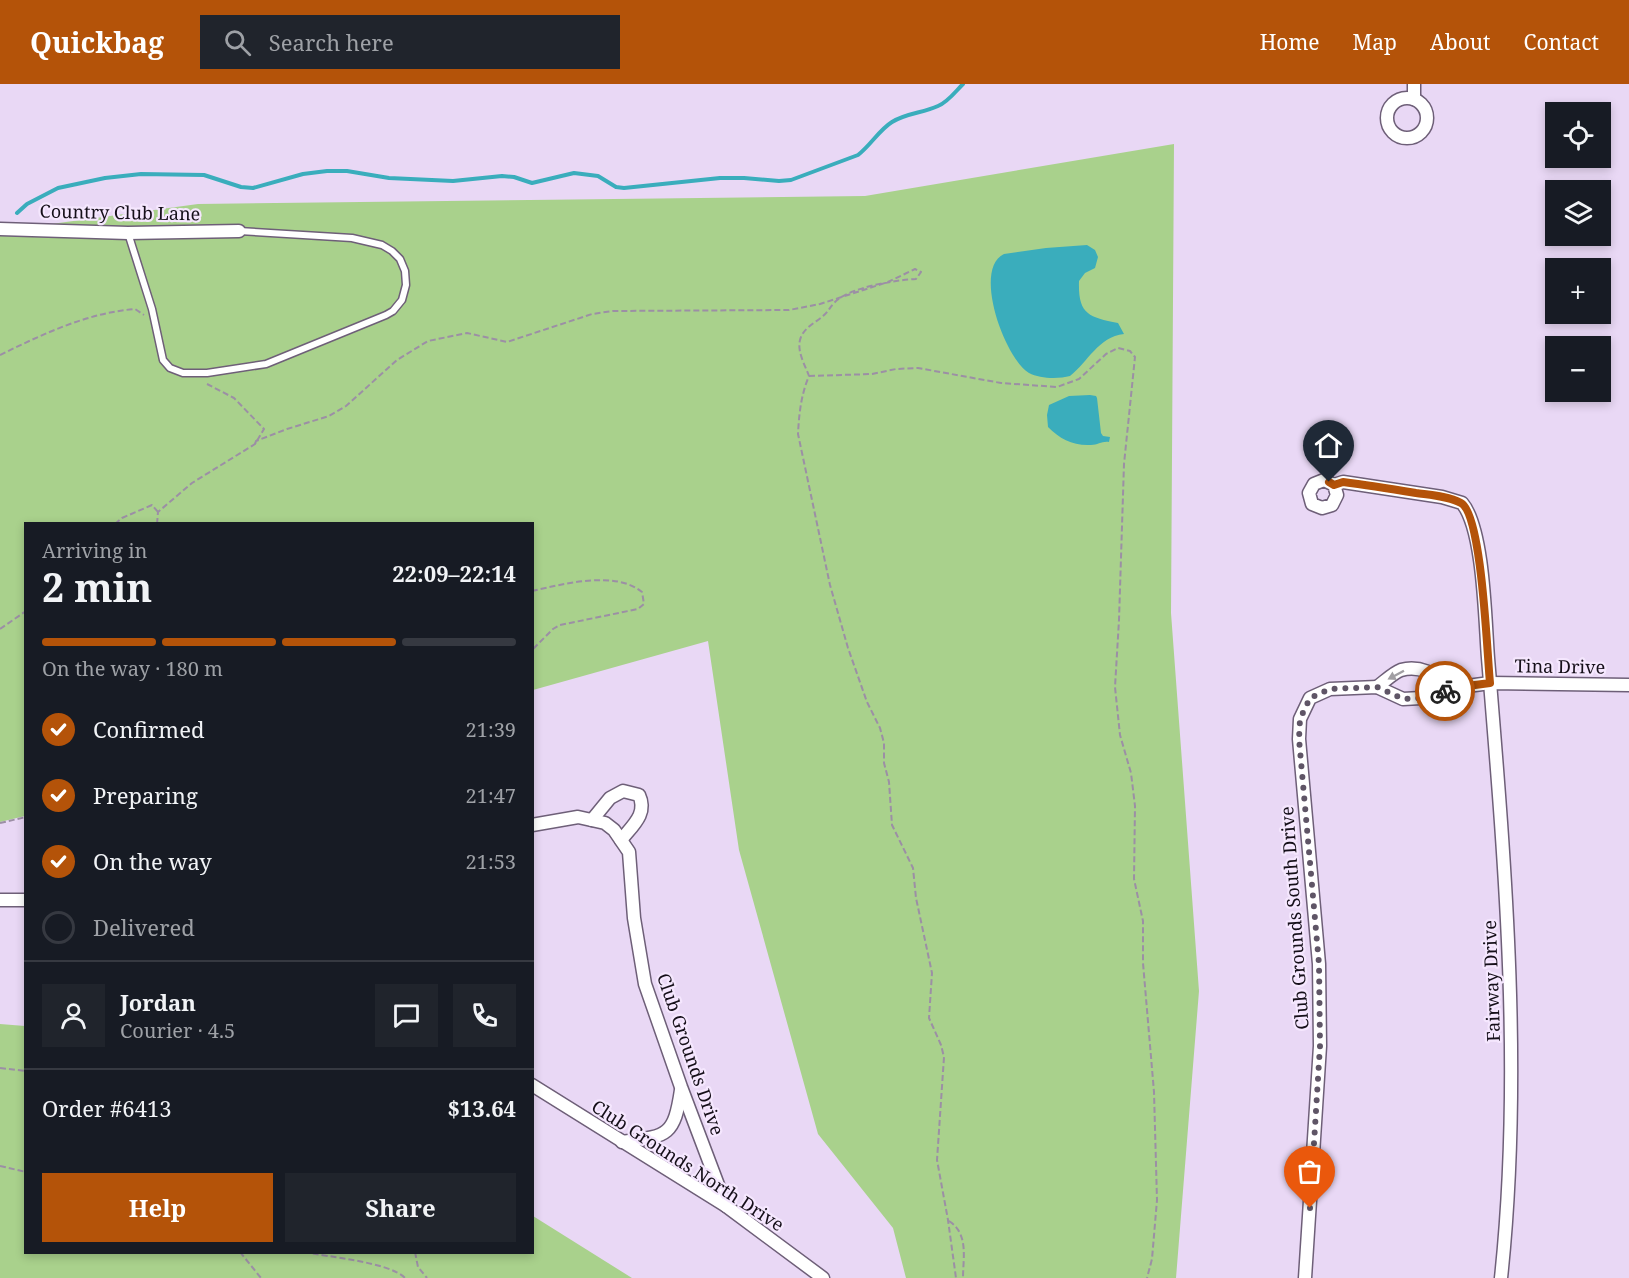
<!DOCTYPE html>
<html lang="en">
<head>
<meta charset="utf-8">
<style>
	body { margin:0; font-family:"Noto Serif",serif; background:#20242c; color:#f1f3f6; height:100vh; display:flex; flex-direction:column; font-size:22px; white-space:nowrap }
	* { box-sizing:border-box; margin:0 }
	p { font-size:20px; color:#9ea1a6 }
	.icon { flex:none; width:33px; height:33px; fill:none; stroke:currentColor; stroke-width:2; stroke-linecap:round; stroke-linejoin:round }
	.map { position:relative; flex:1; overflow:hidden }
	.panel { position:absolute; left:24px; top:438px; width:510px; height:732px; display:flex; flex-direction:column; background:#171b24; border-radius:0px; box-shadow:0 3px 9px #0003 }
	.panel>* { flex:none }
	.buttons { position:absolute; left:1545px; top:18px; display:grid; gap:12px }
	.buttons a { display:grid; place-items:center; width:66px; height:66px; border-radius:0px; background:#171b24; box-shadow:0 3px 9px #0003; font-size:30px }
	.pin { position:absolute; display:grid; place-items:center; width:51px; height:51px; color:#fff; margin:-62px -26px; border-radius:50% 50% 50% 0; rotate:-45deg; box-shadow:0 0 6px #0007 }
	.pin .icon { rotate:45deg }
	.courier { position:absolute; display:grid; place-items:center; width:60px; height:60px; margin:-30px; border:4px solid #b45309; border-radius:50%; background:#fff; color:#222; box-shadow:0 2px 8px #0007 }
	.overview em { font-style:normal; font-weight:700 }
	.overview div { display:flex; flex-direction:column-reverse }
	.overview { display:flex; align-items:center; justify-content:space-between; height:102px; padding:0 18px }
	h1 { font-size:39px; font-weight:700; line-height:45px }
	.bar { display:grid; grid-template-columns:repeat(4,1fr); gap:9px 6px; align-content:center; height:72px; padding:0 18px }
	.bar i { height:8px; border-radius:4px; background:#363941 }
	.bar .current { background:#b45309 }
	.bar p { grid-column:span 4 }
	.line { display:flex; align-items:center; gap:15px; padding:0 18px; border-top:2px solid #363941 }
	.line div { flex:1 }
	.round { display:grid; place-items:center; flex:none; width:63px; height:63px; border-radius:0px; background:#20242c }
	ol { padding:0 18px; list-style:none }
	li { display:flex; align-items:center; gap:18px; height:66px }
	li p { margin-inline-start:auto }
	li .icon { padding:6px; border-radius:50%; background:#b45309; color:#fff; stroke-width:4 }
	li:last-child { color:#9ea1a6 }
	li i { width:33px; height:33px; border:3px solid #363941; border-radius:50% }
	.button { display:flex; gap:12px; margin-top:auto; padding:12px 18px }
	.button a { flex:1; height:69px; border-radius:0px; background:#b45309; color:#fff; font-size:24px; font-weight:700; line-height:69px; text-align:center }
	.button a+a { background:#20242c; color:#f1f3f6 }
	header { display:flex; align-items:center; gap:36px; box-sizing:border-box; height:84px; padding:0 30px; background:#b45309; color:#fff }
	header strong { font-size:28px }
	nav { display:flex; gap:33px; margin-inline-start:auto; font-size:21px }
	.search { width:420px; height:54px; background:#20242c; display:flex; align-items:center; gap:15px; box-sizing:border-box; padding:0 21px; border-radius:0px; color:#9ea1a6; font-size:22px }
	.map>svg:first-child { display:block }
	.green { fill:#a9d18c }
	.water { fill:#3aadbc }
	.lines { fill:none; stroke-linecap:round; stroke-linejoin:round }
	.stream { stroke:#3aadbc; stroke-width:4 }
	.service-casing { stroke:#6e5f78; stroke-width:9 }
	.minor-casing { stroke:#6e5f78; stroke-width:15 }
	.path { stroke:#9c8fa5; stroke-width:2; stroke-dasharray:6 3; stroke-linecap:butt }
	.service { stroke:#fff; stroke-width:6 }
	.minor { stroke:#fff; stroke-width:12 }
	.oneway { fill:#a19fa3 }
	.done { stroke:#5f5566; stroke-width:6; stroke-dasharray:0 10.8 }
	.route { stroke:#b45309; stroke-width:8 }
	.labels { text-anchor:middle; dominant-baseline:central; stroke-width:4.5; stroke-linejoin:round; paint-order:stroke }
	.street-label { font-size:18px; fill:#150f19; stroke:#f5e7fe }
</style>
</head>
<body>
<header>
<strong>Quickbag</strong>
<div class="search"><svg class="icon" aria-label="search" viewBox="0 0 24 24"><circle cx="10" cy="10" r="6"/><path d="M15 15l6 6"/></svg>Search here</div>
<nav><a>Home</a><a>Map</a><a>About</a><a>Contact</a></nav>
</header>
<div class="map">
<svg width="1629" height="1194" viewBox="0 0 1629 1194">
	<rect width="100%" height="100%" fill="#e9d8f5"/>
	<g class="green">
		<path d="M1174 60 1171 529 1199 907 1176 1194H906L893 1144 818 1050 739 766 708 557 533 606 532 440H26L25 732 0 738V147L198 120 865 112Z"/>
		<path d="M0 940 25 942 26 1168H532L533 1132 632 1194H0Z"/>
	</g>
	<g class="water">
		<path d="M1087 161 1095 166 1098 173 1095 184 1085 189 1079 197C1078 230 1088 233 1118 239L1124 250C1098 253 1088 278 1070 292 1059 295 1040 295 1029 289 1005 275 972 185 1004 170L1046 164Z"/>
		<path d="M1090 311 1096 312 1097 314 1101 349 1103 352 1110 353 1109 358C1102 357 1098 361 1091 361 1073 362 1060 355 1048 343L1047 331 1049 321 1069 312Z"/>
	</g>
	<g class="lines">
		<path class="stream" d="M17 129 27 120 58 104 105 94 141 90 204 91 241 103 253 104 303 90 327 87H347L389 94 453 97 502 92 514 93 532 99 574 89 598 92 616 103 624 104 720 94H744L779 97 791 96 858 71C871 61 879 46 892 38 906 29 923 29 938 22 948 18 955 8 963 0"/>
		<defs>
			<path id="service" d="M128 149 152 225 163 276 170 284 183 289H207L266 280 386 231 393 227 402 216 406 201 405 187 400 175 392 167 382 161 352 154 239 147"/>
			<g id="minor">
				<circle cx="1407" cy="34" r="20"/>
				<path d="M1414 15V0"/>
				<path d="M0 145 128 149 239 147"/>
				<path d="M1334 401 1337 411 1332 421 1322 424 1312 420 1309 409 1314 400 1324 396 1334 401 1343 398 1442 413 1462 419C1484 445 1485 537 1488 574 1505 780 1523 988 1501 1194"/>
				<path d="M1377 603C1384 598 1393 589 1401 586 1422 580 1438 593 1455 604"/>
				<path d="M592 736 610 714 623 707 639 711C648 730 632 742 621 756"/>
				<path d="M532 741 578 733 605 739 614 746 629 768 634 834 645 900 681 1003 726 1122"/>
				<path d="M0 816H26"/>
				<path d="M532 1001 726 1122 823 1194"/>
				<path d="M622 1058C667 1052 674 1053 681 1006"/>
				<path d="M1305 1194 1320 962 1319 880 1299 655 1300 635 1310 614 1330 605 1377 603 1403 615 1421 614 1460 603 1490 599 1629 601"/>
			</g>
		</defs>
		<use href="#service" class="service-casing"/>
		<use href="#minor" class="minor-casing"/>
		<g class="path">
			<path d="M0 271C43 250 87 229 135 225L144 231"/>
			<path d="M809 292 872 290 896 285 918 284 1001 299 1057 303 1079 295 1106 270 1118 264 1130 267 1135 273 1124 380 1119 536 1115 603 1120 651 1131 689 1135 722 1134 795 1143 837V879L1154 1008 1157 1116 1152 1175 1147 1194"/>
			<path d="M255 360 256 357 287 345 329 332 346 322 397 276 428 257 467 249 507 258 592 230 613 227 789 226 820 220 888 198 915 185 921 188 916 195C896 196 850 203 835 218 830 223 828 228 823 232 815 239 803 244 800 256 797 268 805 281 809 292 801 311 799 330 798 350L830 501 848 564 867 618 880 644 884 659V679L889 698 892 741 913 784 916 814 932 889 929 934 941 961 944 973 937 1076 948 1136 956 1194"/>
			<path d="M115 440 122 434 152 421 158 428"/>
			<path d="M157 440 158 428 192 399 255 360 264 345 234 314 207 300"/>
			<path d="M532 507C564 500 615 486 642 508L644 520 638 525 560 541 553 545 532 566"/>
			<path d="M0 545 26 527"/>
			<path d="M0 739 26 733"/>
			<path d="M0 984 26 987"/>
			<path d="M0 1082 26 1088"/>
			<path d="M949 1137C969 1150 963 1174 963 1194"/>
			<path d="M240 1168 261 1194"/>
			<path d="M304 1168C328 1173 389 1178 405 1194"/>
			<path d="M415 1168 418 1183 427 1194"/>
		</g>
		<use href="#service" class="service"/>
		<use href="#minor" class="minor"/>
	</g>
	<defs><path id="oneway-solid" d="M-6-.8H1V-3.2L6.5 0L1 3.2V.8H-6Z" transform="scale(1.5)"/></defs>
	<use class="oneway" href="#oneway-solid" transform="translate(1396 591) rotate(152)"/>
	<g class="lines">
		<path class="done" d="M1310 1124 1320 962 1319 880 1299 655 1300 635 1310 614 1330 605 1377 603 1403 615 1421 614 1445 607"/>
		<path class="route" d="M1329 398 1334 401 1343 398C1367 401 1392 405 1416 409 1430 411 1448 412 1461 419 1482 430 1487 570 1490 599L1460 603 1445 607"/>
	</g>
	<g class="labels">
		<g class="street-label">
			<text transform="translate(120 128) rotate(1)">Country Club Lane</text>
			<text transform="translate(1560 582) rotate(1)">Tina Drive</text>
			<text transform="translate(1294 834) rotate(-94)">Club Grounds South Drive</text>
			<text transform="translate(1491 897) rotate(-92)">Fairway Drive</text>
			<text transform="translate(691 970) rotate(71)">Club Grounds Drive</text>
			<text transform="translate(688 1081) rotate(33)">Club Grounds North Drive</text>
		</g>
	</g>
</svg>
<div class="buttons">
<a><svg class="icon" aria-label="locate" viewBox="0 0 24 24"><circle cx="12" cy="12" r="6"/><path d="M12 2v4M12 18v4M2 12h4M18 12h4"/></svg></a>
<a><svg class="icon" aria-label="layers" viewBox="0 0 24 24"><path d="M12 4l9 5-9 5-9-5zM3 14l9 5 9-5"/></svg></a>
<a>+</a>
<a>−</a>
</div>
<div class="pin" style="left:1310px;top:1124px;background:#ea580c"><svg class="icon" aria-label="bag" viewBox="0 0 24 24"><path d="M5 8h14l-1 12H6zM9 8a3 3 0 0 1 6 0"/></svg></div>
<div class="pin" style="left:1329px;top:398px;background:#1f2937"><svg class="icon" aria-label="home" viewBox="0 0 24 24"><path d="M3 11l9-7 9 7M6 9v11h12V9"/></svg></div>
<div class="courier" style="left:1445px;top:607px"><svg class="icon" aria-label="bike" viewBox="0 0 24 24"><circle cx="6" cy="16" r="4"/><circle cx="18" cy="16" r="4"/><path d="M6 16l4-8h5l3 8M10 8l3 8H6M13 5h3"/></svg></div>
<section class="panel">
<div class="overview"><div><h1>2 min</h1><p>Arriving in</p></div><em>22:09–22:14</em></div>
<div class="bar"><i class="current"></i><i class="current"></i><i class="current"></i><i></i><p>On the way · 180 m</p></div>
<ol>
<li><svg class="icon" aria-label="check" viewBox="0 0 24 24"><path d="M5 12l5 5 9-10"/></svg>Confirmed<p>21:39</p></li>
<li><svg class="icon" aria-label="check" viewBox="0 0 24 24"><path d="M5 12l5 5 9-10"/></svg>Preparing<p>21:47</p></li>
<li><svg class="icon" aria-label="check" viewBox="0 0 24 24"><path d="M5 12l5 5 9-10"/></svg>On the way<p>21:53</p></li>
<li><i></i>Delivered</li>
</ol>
<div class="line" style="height:108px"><a class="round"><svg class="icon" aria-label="person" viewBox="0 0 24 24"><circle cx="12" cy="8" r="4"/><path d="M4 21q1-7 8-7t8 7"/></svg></a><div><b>Jordan</b><p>Courier · 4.5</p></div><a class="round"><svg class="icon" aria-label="chat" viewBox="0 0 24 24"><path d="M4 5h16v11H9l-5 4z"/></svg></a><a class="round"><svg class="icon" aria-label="phone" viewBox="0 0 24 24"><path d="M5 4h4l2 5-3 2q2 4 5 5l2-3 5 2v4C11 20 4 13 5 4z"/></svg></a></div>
<div class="line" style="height:78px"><div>Order #6413</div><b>$13.64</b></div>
<div class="button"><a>Help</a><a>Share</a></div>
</section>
</div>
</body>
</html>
